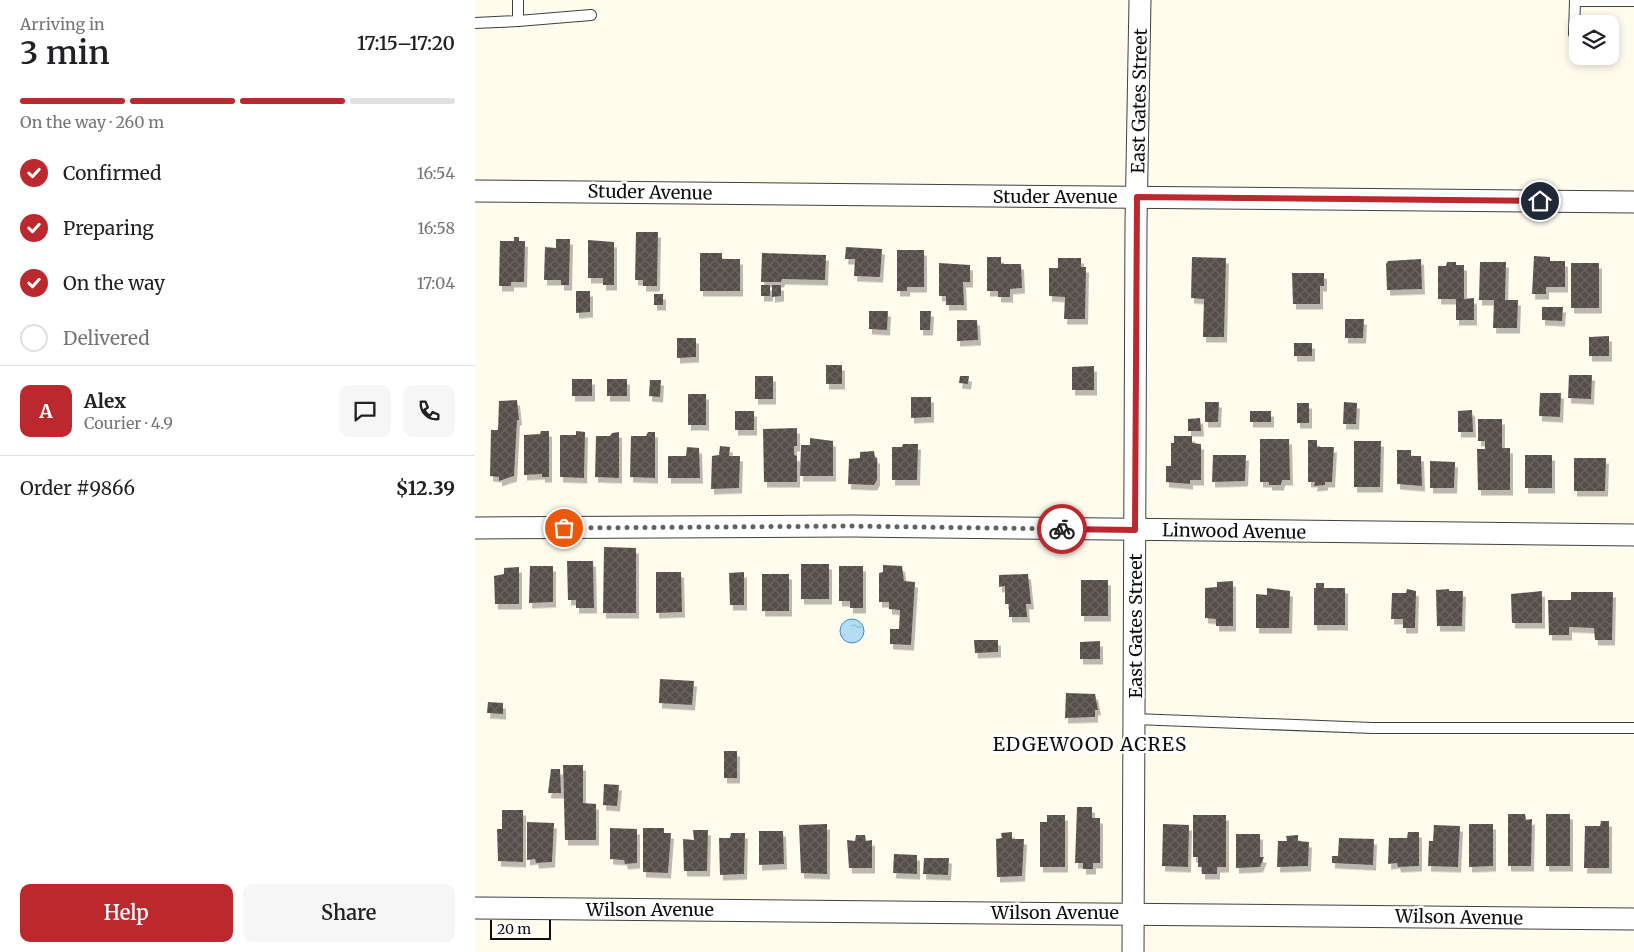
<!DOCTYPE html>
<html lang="en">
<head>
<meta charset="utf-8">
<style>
	body { margin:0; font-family:Merriweather,serif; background:#f6f6f6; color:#202124; height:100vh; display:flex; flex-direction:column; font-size:19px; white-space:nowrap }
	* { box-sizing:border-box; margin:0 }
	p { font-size:16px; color:#757577 }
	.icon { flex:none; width:28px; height:28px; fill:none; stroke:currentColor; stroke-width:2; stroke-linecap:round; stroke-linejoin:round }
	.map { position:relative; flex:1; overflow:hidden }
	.drawer { display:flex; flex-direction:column; background:#fff; width:475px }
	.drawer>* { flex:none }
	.buttons { position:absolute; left:1094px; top:15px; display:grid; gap:10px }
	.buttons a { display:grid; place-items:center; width:50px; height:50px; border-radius:10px; background:#fff; box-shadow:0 2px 8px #0003; font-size:25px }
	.scale { position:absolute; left:15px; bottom:12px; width:61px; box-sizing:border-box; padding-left:5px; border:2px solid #0d0d0d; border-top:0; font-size:14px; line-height:18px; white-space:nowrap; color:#0d0d0d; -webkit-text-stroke:4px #fff; paint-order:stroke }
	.pin { position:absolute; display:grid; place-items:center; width:42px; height:42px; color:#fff; margin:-21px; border:2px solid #fff; border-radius:50%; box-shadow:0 1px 5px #0007 }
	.courier { position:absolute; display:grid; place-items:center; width:50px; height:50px; margin:-25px; border:4px solid #bb282d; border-radius:50%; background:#fff; color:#222; box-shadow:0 1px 6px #0007 }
	.headline em { font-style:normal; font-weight:600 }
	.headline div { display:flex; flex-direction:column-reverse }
	.headline { display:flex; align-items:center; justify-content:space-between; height:85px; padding:0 20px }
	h1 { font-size:32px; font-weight:600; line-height:38px }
	.bar { display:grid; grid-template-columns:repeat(4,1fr); gap:8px 5px; align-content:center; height:60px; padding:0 20px }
	.bar i { height:6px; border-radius:4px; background:#e0e0e0 }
	.bar .on { background:#bb282d }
	.bar p { grid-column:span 4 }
	.line { display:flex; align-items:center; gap:12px; padding:0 20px; border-top:1px solid #e0e0e0 }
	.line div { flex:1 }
	.round { display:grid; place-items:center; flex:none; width:52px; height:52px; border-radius:10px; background:#f6f6f6 }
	ol { padding:0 20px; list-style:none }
	li { display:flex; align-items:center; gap:15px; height:55px }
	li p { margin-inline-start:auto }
	li .icon { padding:5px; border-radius:50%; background:#bb282d; color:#fff; stroke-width:4 }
	li:last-child { color:#757577 }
	li i { width:28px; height:28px; border:2px solid #e0e0e0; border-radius:50% }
	.cta { display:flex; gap:10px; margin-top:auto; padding:10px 20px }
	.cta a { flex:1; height:58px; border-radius:10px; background:#bb282d; color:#fff; font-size:20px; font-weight:600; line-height:58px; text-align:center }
	.cta a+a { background:#f6f6f6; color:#202124 }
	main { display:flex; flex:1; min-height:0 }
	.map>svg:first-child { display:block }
	.water { fill:url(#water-ripples); stroke:#3c90cb }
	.building { fill:url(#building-cross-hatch); filter:url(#shadow) }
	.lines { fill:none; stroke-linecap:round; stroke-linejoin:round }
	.service-casing { stroke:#404040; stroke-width:12 }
	.minor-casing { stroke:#404040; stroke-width:23 }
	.service { stroke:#fff; stroke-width:10 }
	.minor { stroke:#fff; stroke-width:21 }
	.done { stroke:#62615c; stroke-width:5; stroke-dasharray:0 9 }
	.route { stroke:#bb282d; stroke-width:6 }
	.labels { text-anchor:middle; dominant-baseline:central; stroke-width:5; stroke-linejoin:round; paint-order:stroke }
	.street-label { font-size:18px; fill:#0d0d0d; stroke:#fff }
	.neighbourhood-label { font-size:19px; letter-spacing:1px; fill:#0d0d0d; stroke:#fff }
</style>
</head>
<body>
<main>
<section class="drawer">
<div class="headline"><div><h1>3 min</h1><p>Arriving in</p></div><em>17:15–17:20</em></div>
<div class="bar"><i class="on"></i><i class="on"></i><i class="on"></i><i></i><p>On the way · 260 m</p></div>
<ol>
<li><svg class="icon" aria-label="check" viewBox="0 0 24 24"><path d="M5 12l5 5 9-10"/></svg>Confirmed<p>16:54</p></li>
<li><svg class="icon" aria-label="check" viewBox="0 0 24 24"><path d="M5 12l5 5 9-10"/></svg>Preparing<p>16:58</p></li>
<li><svg class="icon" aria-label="check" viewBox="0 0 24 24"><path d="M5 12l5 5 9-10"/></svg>On the way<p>17:04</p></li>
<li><i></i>Delivered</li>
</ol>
<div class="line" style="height:90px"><b class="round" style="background:#bb282d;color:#fff">A</b><div><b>Alex</b><p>Courier · 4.9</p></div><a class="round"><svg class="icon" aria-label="chat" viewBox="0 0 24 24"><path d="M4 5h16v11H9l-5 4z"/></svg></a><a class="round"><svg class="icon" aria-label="phone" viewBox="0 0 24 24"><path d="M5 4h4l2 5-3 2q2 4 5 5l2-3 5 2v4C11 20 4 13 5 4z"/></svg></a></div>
<div class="line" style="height:65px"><div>Order #9866</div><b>$12.39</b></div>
<div class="cta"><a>Help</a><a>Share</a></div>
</section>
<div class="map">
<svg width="1159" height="952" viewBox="0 0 1159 952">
	<defs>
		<pattern id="water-ripples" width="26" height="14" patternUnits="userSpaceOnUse" patternTransform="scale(1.25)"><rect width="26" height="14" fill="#b4dcf5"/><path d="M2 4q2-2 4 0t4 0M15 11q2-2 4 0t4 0" fill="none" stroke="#9abcd1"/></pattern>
		<pattern id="building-cross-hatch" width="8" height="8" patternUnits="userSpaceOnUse" patternTransform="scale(1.25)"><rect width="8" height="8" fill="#564f4a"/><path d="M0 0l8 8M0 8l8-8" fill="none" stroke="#696460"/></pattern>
		<filter id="shadow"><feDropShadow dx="3" dy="5.5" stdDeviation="0" flood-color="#0004"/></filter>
	</defs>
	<rect width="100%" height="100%" fill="#fffcee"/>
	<circle class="water" cx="377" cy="631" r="12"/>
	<g class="building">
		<path d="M161 232H183L182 286H168V280H160Z"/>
		<path d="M39 237H44V241H50L49 282H36V286H24L25 241H39Z"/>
		<path d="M81 239H95L94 285H86V280H69L70 247 81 248Z"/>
		<path d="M113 240 139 242V285H128V278H113Z"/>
		<path d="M371 247 407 249 405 277 379 276 380 259H370Z"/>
		<path d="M422 250H449V287H432V291H422Z"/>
		<path d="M225 253H247V259H265V291H225Z"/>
		<path d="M287 253 351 255 350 280 307 279 306 282H286Z"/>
		<path d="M1059 256 1075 257V261H1090V287H1071V294H1057Z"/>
		<path d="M512 257H526V264H546L547 288 535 289V297H523V291H512Z"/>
		<path d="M717 257 751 258 749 337H728L729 299 716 298Z"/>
		<path d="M583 258H606V267H611L610 319H589L590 297 574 296V268H583Z"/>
		<path d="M946 259 947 289 912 290 911 264 913 261Z"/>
		<path d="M972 262H981V265H989V299L999 298V320H981V299H963V266H971Z"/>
		<path d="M1005 262H1031L1030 300H1043L1042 328H1018L1019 300H1004Z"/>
		<path d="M464 263 495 265V282H488L489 305H471V296H464Z"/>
		<rect x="1096" y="263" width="28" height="45"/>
		<path d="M817 273H849V286H845V304H818Z"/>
		<rect x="286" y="285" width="9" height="11"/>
		<path d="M297 285H306V296L297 297Z"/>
		<path d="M101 291H115V312L101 313Z"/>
		<rect x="179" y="294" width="9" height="11"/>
		<path d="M1067 307H1088L1087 321 1067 320Z"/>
		<path d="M394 311H413L412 330 394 329Z"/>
		<path d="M445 311H456L455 330H445Z"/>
		<path d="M870 319H889L888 338H870Z"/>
		<path d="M482 320H502L503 340 482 341Z"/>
		<path d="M1134 336V356H1114V337Z"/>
		<path d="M202 338H221V357L202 358Z"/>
		<rect x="819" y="343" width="18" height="13"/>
		<rect x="351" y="365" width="16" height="19"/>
		<path d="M619 366V390H597V367Z"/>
		<path d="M1094 375H1117L1116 399 1093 398Z"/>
		<rect x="280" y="376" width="18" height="23"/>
		<path d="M485 376H494L493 384 484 383Z"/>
		<rect x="97" y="379" width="20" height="17"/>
		<rect x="132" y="379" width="20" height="17"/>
		<path d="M175 380H186L185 397 174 396Z"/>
		<path d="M1065 393H1086L1085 417 1064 416Z"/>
		<rect x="213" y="394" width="18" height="31"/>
		<path d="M436 397H456V417L436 418Z"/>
		<path d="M42 400 44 420H42L39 476 24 481V477L15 476 16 430H23L24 401Z"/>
		<path d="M730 402H744L743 422H730Z"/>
		<path d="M869 402 882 403 881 424H868Z"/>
		<rect x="822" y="403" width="12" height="20"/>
		<path d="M997 410 998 432H983V411Z"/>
		<rect x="260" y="411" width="19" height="19"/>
		<rect x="775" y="411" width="21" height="11"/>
		<path d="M725 418 726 431H713V419Z"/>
		<path d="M1003 419H1027V448H1035V490H1003L1002 449H1010V441H1003Z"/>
		<path d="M322 428V446H319V455L322 456V482H289L288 429Z"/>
		<path d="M66 431H74V477H67V474L49 475V435L65 434Z"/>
		<path d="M101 431 110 432 109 478 85 477V435H101Z"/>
		<path d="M144 432V478L120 477 121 436H135L137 433Z"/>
		<path d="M173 432H180V478L155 477 156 436H171Z"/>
		<path d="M699 436H717V443L726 444V480H715V484L691 482V466H696V443H699Z"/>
		<path d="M335 438 358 441V476H325L326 445H335Z"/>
		<path d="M785 439H814L815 480H807L806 485H794V482H785Z"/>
		<path d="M833 440H842V447H859L857 482H850V485L839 486 840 482H833Z"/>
		<path d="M879 441H906L905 487H879Z"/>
		<path d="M428 444H443L442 480H417V447H427Z"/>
		<path d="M245 446 255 447 254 456H265L264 488 236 489 237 456 244 455Z"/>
		<path d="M212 447 224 448 225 478H193V456H211Z"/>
		<path d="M922 450H936V456H946L947 486 922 484Z"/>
		<path d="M399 451 400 458H402V480L399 485 373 484 374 459 385 458V452Z"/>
		<path d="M738 455H771L770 481 737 482Z"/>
		<rect x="1050" y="455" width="27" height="33"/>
		<path d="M1099 458H1131L1130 491H1099Z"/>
		<path d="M955 461 980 462 979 488H955Z"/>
		<path d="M129 547 161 548V613H128Z"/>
		<path d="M92 561H118L119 608H101V600H93Z"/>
		<rect x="326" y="564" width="28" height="35"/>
		<path d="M408 565 427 566 429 581 440 582 436 645 415 644V629H424L425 610 414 609V602H404V573L408 572Z"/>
		<path d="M55 566H78V602L54 603Z"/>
		<path d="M364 566H388V608H375V601H364Z"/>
		<path d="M44 567V604H20L19 576 29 574V568Z"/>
		<path d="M181 572H206L207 612 181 613Z"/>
		<path d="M269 572V605H255L254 573Z"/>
		<rect x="287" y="574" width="27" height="37"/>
		<path d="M553 574 556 604H551L552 617H534V604H530V586L524 587V575Z"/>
		<rect x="606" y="580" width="27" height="36"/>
		<path d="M758 581V626H741V619L730 618V588L742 587V582Z"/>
		<path d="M841 583H849V588H870V625H839V588H841Z"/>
		<path d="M792 588 815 591 814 628H781V594L792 595Z"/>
		<path d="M932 589 941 591 940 628H928V619H916L917 593H931Z"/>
		<path d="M974 589V591H988L987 626H962L961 590Z"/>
		<path d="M1067 591V623H1037L1036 594Z"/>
		<path d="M1096 592H1138L1137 640H1120L1119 628 1094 627V635H1074L1073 600H1096Z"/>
		<path d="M499 640H523V652L500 653Z"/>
		<path d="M625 641V659H605V642Z"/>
		<path d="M185 679 219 681 217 705 184 703Z"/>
		<path d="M591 693 620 694 623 710H620V717L590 718Z"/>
		<path d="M13 702 28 703V714L12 713Z"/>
		<rect x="249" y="751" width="13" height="27"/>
		<path d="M88 765H108V803L121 804V840H90Z"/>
		<path d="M76 769H85L86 793H73Z"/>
		<path d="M129 784 144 785 142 806 128 805Z"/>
		<path d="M602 807H617V818H625V863H618V869H608V863H600Z"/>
		<path d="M27 810H48V862L23 861 22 829H27Z"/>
		<path d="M1033 814H1050L1051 820 1057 819 1056 866H1033Z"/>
		<rect x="1071" y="814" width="24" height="52"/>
		<path d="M572 815H590V867H565V822H572Z"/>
		<path d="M718 815H751V867H742V874H727V867H723V857H718Z"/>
		<path d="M1126 821H1134V868H1109L1110 826H1125Z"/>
		<path d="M52 822 79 823 77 862 61 863 60 859 52 860Z"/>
		<path d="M352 824V874L326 873 324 825Z"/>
		<path d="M688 824 714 825 713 867 687 866Z"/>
		<path d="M994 824H1018V866L994 867Z"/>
		<path d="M959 825 985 826 983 867 953 866 954 841H958Z"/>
		<path d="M135 828 162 829V863L150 864 149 860 135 859Z"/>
		<path d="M168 828H189V833H196L193 873 168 872Z"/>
		<path d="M218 830H233L232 871H209L208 839 219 840Z"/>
		<path d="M284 831H308L309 864 284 865Z"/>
		<path d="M537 832V839H549L547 876 522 877 521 839 527 838 526 833Z"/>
		<path d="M933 832H944V866L923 867 922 863 913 864 914 838H932Z"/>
		<path d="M256 833H270L269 874 245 875 244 838H255Z"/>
		<path d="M761 834H785V857H789L785 867 761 868Z"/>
		<path d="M381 835H390L391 841 397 840V868H374L372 840 380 841Z"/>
		<path d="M823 835V841L834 842 833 866 802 867 803 841H812L811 836Z"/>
		<path d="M864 838 899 839 898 865 857 863V856H863Z"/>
		<path d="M419 854 442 855V874L418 873Z"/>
		<path d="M449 858H474L473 875 448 874Z"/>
	</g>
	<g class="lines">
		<defs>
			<g id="service">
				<path d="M1100 1H1159"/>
				<path d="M43 21 116 15"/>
				<path d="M0 23 43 21V0"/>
				<path d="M1099 34 1100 0"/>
				<path d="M659 719 898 728H1159"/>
			</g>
			<g id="minor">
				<path d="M0 191 1159 202"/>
				<path d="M0 528 377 526 1159 535"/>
				<path d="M0 908 1159 919"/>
				<path d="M658 952 661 224 665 0"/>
			</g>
		</defs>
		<use href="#service" class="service-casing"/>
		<use href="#minor" class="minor-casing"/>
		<use href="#service" class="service"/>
		<use href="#minor" class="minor"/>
	</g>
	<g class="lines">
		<path class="done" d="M89 528 377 526 587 529"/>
		<path class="route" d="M587 529 660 530 662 197 1065 201"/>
	</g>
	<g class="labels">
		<g class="street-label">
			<text transform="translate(664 101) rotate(-89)">East Gates Street</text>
			<text transform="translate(175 192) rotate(1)">Studer Avenue</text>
			<text x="580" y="196">Studer Avenue</text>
			<text transform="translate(759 531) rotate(1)">Linwood Avenue</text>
			<text transform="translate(660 626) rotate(-90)">East Gates Street</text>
			<text x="175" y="909">Wilson Avenue</text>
			<text x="580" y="912">Wilson Avenue</text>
			<text transform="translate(984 917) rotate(1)">Wilson Avenue</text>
		</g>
		<g class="neighbourhood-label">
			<text x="615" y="744">EDGEWOOD ACRES</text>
		</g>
	</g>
</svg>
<div class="buttons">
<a><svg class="icon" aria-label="layers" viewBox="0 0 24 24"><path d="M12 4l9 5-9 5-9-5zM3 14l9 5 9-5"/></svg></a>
</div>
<div class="scale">20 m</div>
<div class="pin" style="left:89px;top:528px;background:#ea580c"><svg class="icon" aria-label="bag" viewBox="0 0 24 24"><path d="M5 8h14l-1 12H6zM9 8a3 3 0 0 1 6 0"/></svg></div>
<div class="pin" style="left:1065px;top:201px;background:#1f2937"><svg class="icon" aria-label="home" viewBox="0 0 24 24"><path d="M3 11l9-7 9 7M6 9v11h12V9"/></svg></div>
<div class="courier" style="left:587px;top:529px"><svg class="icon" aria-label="bike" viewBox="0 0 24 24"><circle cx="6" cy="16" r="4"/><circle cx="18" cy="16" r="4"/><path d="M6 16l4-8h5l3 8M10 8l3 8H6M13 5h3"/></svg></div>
</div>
</main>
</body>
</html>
